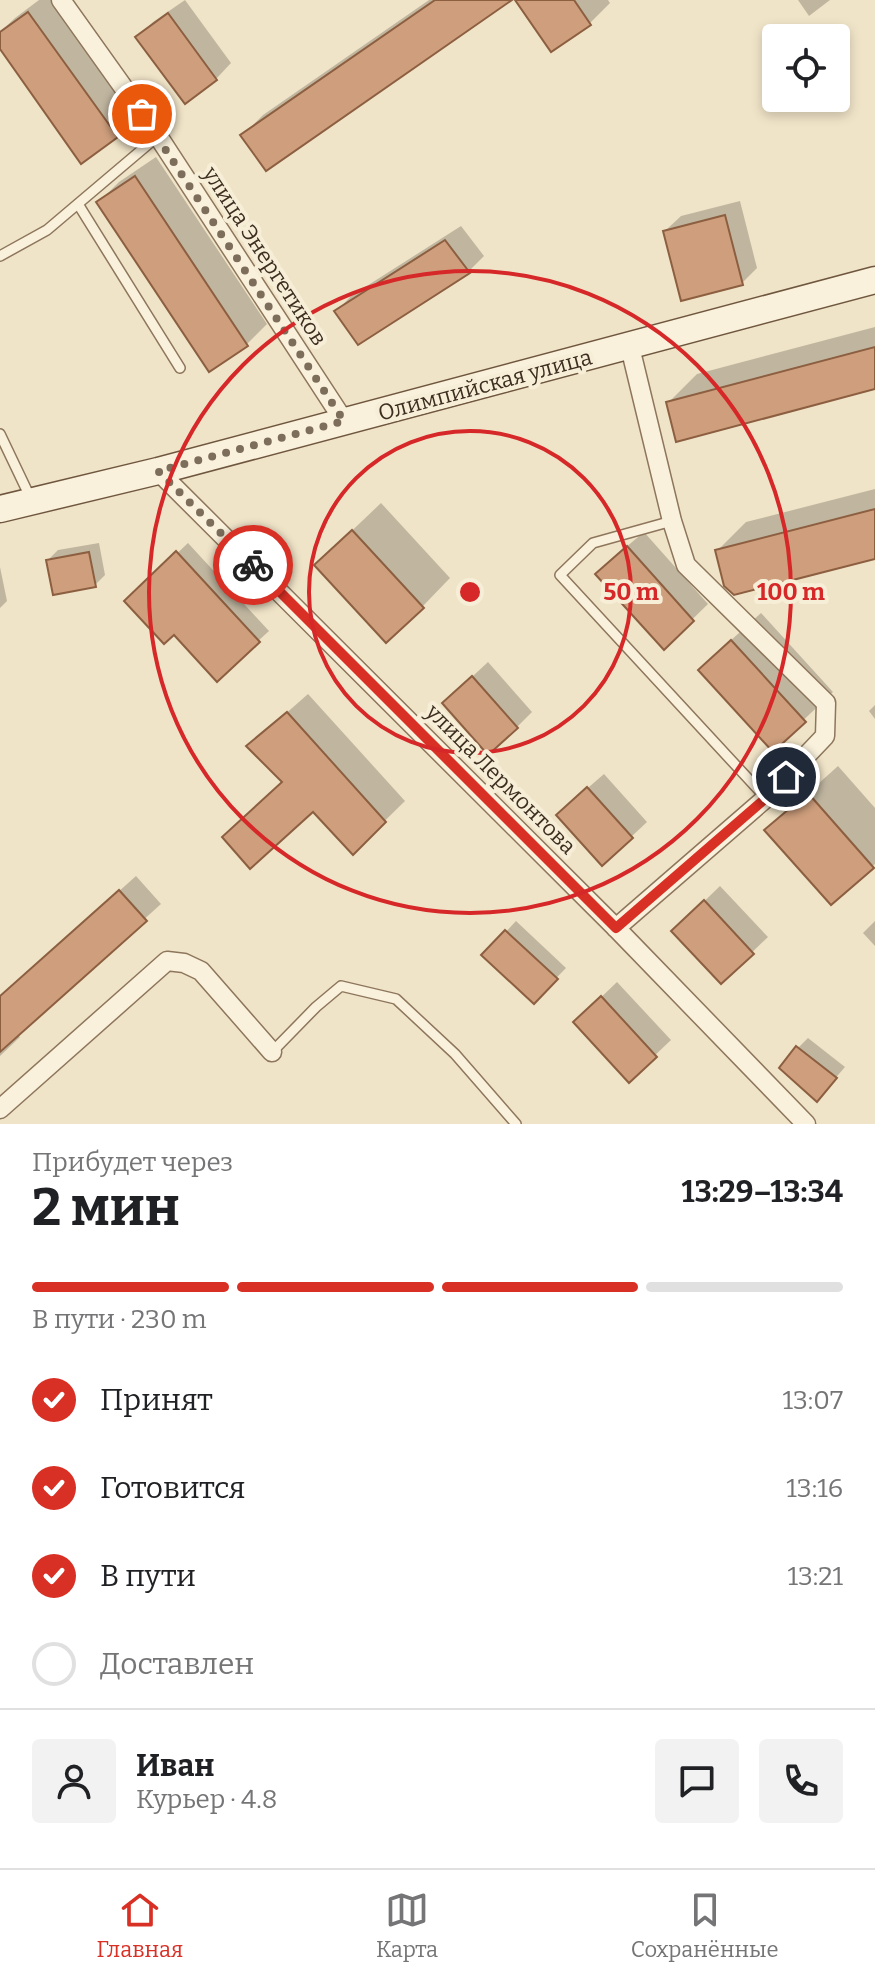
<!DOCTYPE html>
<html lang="ru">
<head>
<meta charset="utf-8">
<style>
	body { margin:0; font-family:Bitter,serif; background:#f2f2f2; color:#202124; height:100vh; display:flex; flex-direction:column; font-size:30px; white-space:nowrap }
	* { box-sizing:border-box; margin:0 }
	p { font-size:26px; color:#757577 }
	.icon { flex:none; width:44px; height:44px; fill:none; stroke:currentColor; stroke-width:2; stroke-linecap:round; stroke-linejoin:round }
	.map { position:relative; height:1124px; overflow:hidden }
	.sheet { display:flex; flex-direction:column; background:#fff; flex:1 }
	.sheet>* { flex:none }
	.tools { position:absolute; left:762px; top:24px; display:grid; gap:16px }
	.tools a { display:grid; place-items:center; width:88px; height:88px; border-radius:8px; background:#fff; box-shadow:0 4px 12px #0003; font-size:40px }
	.pin { position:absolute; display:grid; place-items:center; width:68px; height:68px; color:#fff; margin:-34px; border:4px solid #fff; border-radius:50%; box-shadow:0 2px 8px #0007 }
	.courier { position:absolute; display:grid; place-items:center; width:80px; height:80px; margin:-40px; border:6px solid #d93025; border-radius:50%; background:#fff; color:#222; box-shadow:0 2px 10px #0007 }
	.overview em { font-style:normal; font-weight:700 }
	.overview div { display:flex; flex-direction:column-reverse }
	.overview { display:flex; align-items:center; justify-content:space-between; height:136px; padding:0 32px }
	h1 { font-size:52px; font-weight:700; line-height:60px }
	.bar { display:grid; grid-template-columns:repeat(4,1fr); gap:12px 8px; align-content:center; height:96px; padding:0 32px }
	.bar i { height:10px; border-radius:6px; background:#e0e0e0 }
	.bar .current { background:#d93025 }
	.bar p { grid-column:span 4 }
	.line { display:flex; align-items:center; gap:20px; padding:0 32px; border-top:2px solid #e0e0e0 }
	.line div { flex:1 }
	.round { display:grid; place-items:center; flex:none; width:84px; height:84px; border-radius:8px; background:#f2f2f2 }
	ol { padding:0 32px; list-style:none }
	li { display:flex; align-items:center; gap:24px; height:88px }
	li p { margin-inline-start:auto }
	li .icon { padding:8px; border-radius:50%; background:#d93025; color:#fff; stroke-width:4 }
	li:last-child { color:#757577 }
	li i { width:44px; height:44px; border:4px solid #e0e0e0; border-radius:50% }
	.dock { display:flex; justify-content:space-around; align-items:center; height:112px; border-top:2px solid #e0e0e0; background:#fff; font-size:22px; color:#757577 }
	.dock a { display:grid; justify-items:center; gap:4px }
	.dock .current { color:#d93025 }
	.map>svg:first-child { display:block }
	.shadow { fill:#0003 }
	.building { fill:#cf9f7d; stroke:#8d5f41; stroke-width:2 }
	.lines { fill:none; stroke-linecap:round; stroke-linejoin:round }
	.lane-casing { stroke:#8d765c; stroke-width:12 }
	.street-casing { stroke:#8d765c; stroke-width:21 }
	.secondary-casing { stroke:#6f573f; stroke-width:29 }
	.lane { stroke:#faf1dc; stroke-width:9 }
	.street { stroke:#faf1dc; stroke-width:18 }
	.secondary { stroke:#faf1dc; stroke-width:26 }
	.done { stroke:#7c6e5b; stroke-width:8; stroke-dasharray:0 14.4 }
	.route { stroke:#d93025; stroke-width:10 }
	.ring { fill:none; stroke:#d62828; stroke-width:4 }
	.labels { text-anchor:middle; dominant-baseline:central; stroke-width:8; stroke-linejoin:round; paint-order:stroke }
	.street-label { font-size:22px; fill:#3d2e20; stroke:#f7eed8 }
	.centre { fill:#d62828; stroke:#f7eed8; stroke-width:4 }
	.ring-label { font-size:24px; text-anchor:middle; font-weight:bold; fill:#d62828; stroke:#f7eed8; stroke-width:8; stroke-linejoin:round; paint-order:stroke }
</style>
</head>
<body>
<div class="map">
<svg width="875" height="1124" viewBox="0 0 875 1124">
	<rect width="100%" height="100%" fill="#f0e4c8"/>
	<g class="shadow">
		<path d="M39 0H53L137 115 117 135 0 45V32L15 18Z"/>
		<path d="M185 0 231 63 216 79 185 101 138 37 153 22Z"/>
		<path d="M429 0H508L243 135 263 115Z"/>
		<path d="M517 0H608L610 3 590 23 551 49Z"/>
		<path d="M798 0H830L809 16Z"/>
		<path d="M156 157 267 324 247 344 99 202 119 182Z"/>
		<path d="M740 201 757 268 742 283 665 231 681 216Z"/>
		<path d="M461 226 484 256 469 271 358 343 336 312 351 296Z"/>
		<path d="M875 327V387L668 403 697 374Z"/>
		<path d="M875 489V557L717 551 746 522Z"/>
		<path d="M381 503 450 578 422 607 316 565Z"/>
		<path d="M644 532 708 604 664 647 612 559Z"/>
		<path d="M99 543 105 575 95 585 48 560 58 550Z"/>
		<path d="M188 543 269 631 217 679 174 632 127 601Z"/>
		<path d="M0 567 7 601 0 608Z"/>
		<path d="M761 613 833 692 773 749 729 642Z"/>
		<path d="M488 662 532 712 517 727 460 688Z"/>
		<path d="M308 694 405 801 353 852 249 746Z"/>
		<path d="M875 705V719L869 711Z"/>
		<path d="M838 766 875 808V864L831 902 767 830Z"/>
		<path d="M604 774 647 822 631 837 574 800Z"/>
		<path d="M136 876 161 904 17 1034 20 1037 0 1056V998Z"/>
		<path d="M720 886 768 937 721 982 689 916Z"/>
		<path d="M516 921 566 968 534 1001 484 955Z"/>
		<path d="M875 921V946L863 933Z"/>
		<path d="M617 982 671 1040 629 1080 591 1007Z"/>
		<path d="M808 1038 845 1067 826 1089 798 1048Z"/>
	</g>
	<g class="building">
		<path d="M435 0H512L266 171 240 135Z"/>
		<path d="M515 0H574L591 25 551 52Z"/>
		<path d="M28 12 118 137 81 164 0 49V32Z"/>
		<path d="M168 13 217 80 185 104 135 37Z"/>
		<path d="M135 176 248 346 209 372 96 202Z"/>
		<path d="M725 215 743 285 681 301 663 231Z"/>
		<path d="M445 240 470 273 358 345 334 311Z"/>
		<path d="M875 347V389L676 442 666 402Z"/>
		<path d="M875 509V559L734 595 724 586 715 550Z"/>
		<path d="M352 530 424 608 386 643 314 565Z"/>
		<path d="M627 546 694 621 664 650 595 574Z"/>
		<path d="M176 551 260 642 217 682 174 635 164 644 124 601Z"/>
		<path d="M89 552 96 587 53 595 46 560Z"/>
		<path d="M731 640 806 722 773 752 698 670Z"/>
		<path d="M472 676 518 728 488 755 442 703Z"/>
		<path d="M287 712 386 822 353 855 313 812 250 869 222 837 282 782 246 746Z"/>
		<path d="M587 787 633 838 602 866 556 815Z"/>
		<path d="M808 793 874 868 831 905 764 830Z"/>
		<path d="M119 890 147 921 0 1052V996Z"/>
		<path d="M704 900 754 954 721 984 671 931Z"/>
		<path d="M505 930 558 979 534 1004 481 955Z"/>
		<path d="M601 996 657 1057 629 1083 573 1022Z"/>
		<path d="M796 1046 837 1078 817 1102 779 1068Z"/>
	</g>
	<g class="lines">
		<defs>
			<g id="lane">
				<path d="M78 204 180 368"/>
				<path d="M0 256 47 230 158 136"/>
				<path d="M0 434 31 499"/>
				<path d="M672 521 593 543 560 575 766 798"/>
				<path d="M272 1052 316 1007 341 986 396 999 455 1054 516 1124"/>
			</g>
			<g id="street">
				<path d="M61 0 158 136 344 421"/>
				<path d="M158 471 616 928 806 1124"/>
				<path d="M616 928 766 798 825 736 826 703 686 565 672 521 630 347"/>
				<path d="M0 1109 167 961 184 963 201 971 272 1052"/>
			</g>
			<path id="secondary" d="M0 509 158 471 875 280"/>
		</defs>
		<use href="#lane" class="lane-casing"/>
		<use href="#street" class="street-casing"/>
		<use href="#secondary" class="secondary-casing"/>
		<use href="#lane" class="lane"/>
		<use href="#street" class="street"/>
		<use href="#secondary" class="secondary"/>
	</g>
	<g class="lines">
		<path class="done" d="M142 114 344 421 158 471 253 565"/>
		<path class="route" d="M253 565 616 928 766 798 786 777"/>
	</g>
	<g class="ring">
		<circle cx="470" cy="592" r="161"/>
		<circle cx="470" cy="592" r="321"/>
	</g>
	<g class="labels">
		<g class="street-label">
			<text transform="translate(265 256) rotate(57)">улица Энергетиков</text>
			<text transform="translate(485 385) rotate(-15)">Олимпийская улица</text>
			<text transform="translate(501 779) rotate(45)">улица Лермонтова</text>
		</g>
	</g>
	<circle cx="470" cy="592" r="12" class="centre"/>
	<g class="ring-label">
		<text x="631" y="600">50 m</text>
		<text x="791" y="600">100 m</text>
	</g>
</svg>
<div class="tools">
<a><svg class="icon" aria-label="locate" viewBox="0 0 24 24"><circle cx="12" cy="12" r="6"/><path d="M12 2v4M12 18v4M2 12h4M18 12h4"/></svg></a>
</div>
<div class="pin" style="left:142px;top:114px;background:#ea580c"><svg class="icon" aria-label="bag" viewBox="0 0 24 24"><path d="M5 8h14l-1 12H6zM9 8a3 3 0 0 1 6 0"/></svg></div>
<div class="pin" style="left:786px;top:777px;background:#1f2937"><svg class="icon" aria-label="home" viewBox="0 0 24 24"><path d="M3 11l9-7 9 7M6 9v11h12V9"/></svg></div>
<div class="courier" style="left:253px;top:565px"><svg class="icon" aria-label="bike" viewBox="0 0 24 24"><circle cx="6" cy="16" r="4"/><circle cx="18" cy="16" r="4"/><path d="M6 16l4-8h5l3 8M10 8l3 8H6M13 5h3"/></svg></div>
</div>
<section class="sheet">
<div class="overview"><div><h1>2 мин</h1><p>Прибудет через</p></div><em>13:29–13:34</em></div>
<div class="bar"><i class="current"></i><i class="current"></i><i class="current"></i><i></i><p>В пути · 230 m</p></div>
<ol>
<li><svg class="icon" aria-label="check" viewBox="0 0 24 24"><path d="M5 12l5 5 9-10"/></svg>Принят<p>13:07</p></li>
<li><svg class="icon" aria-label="check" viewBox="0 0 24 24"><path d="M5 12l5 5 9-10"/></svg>Готовится<p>13:16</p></li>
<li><svg class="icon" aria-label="check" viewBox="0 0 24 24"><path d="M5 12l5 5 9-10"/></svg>В пути<p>13:21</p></li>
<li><i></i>Доставлен</li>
</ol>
<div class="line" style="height:144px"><a class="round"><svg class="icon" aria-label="person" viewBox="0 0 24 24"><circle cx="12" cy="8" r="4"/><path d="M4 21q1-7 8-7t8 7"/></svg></a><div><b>Иван</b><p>Курьер · 4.8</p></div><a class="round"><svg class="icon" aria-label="chat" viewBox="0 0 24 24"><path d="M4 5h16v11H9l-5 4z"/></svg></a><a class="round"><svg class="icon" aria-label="phone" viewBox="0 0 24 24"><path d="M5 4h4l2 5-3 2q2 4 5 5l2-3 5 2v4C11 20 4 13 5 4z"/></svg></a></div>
</section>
<nav class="dock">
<a class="current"><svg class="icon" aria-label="home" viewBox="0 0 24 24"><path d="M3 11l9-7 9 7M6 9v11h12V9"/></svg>Главная</a>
<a><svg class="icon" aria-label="map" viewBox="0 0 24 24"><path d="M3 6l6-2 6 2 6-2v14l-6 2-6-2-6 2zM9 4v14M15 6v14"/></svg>Карта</a>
<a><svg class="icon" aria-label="saved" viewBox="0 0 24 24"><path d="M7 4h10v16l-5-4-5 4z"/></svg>Сохранённые</a>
</nav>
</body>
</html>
